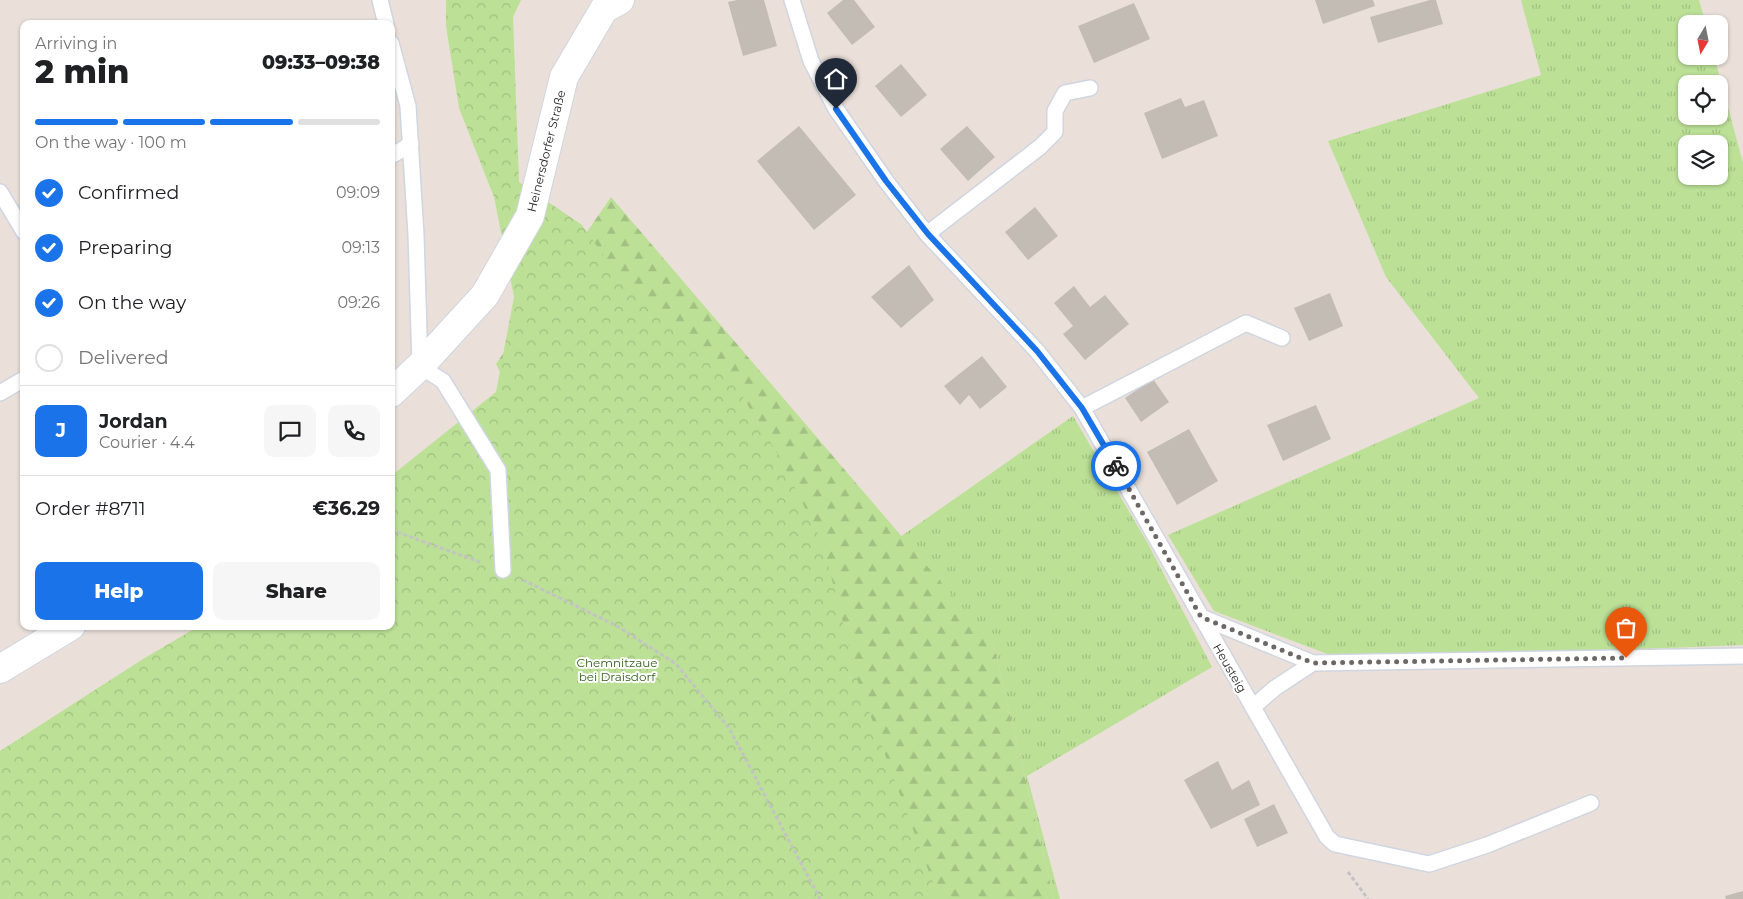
<!DOCTYPE html>
<html lang="en">
<head>
<meta charset="utf-8">
<style>
	body { margin:0; font-family:Montserrat,sans-serif; background:#f6f6f6; color:#202124; height:100vh; display:flex; flex-direction:column; font-size:19px; white-space:nowrap }
	* { box-sizing:border-box; margin:0 }
	p { font-size:16px; color:#757577 }
	.icon { flex:none; width:28px; height:28px; fill:none; stroke:currentColor; stroke-width:2; stroke-linecap:round; stroke-linejoin:round }
	.map { position:relative; flex:1; overflow:hidden }
	.drawer { position:absolute; left:20px; top:20px; width:375px; height:610px; display:flex; flex-direction:column; background:#fff; border-radius:10px; box-shadow:0 1px 4px #0004 }
	.drawer>* { flex:none }
	.needle { width:32px; rotate:190deg }
	.tools { position:absolute; left:1678px; top:15px; display:grid; gap:10px }
	.tools a { display:grid; place-items:center; width:50px; height:50px; border-radius:10px; background:#fff; box-shadow:0 1px 4px #0004; font-size:25px }
	.pin { position:absolute; display:grid; place-items:center; width:42px; height:42px; color:#fff; margin:-51px -21px; border-radius:50% 50% 50% 0; rotate:-45deg; box-shadow:0 0 5px #0007 }
	.pin .icon { rotate:45deg }
	.courier { position:absolute; display:grid; place-items:center; width:50px; height:50px; margin:-25px; border:4px solid #1a73e8; border-radius:50%; background:#fff; color:#222; box-shadow:0 1px 6px #0007 }
	.head em { font-style:normal; font-weight:800 }
	.head div { display:flex; flex-direction:column-reverse }
	.head { display:flex; align-items:center; justify-content:space-between; height:85px; padding:0 15px }
	h1 { font-size:32px; font-weight:800; line-height:38px }
	.bar { display:grid; grid-template-columns:repeat(4,1fr); gap:8px 5px; align-content:center; height:60px; padding:0 15px }
	.bar i { height:6px; border-radius:4px; background:#e0e0e0 }
	.bar .on { background:#1a73e8 }
	.bar p { grid-column:span 4 }
	.line { display:flex; align-items:center; gap:12px; padding:0 15px; border-top:1px solid #e0e0e0 }
	.line div { flex:1 }
	.round { display:grid; place-items:center; flex:none; width:52px; height:52px; border-radius:10px; background:#f6f6f6 }
	ol { padding:0 15px; list-style:none }
	li { display:flex; align-items:center; gap:15px; height:55px }
	li p { margin-inline-start:auto }
	li .icon { padding:5px; border-radius:50%; background:#1a73e8; color:#fff; stroke-width:4 }
	li:last-child { color:#757577 }
	li i { width:28px; height:28px; border:2px solid #e0e0e0; border-radius:50% }
	.primary-button { display:flex; gap:10px; margin-top:auto; padding:10px 15px }
	.primary-button a { flex:1; height:58px; border-radius:10px; background:#1a73e8; color:#fff; font-size:20px; font-weight:800; line-height:58px; text-align:center }
	.primary-button a+a { background:#f6f6f6; color:#202124 }
	.map>svg:first-child { display:block }
	.grass { fill:url(#grass-tufts); fill-rule:evenodd }
	.forest { fill:url(#forest-firs) }
	.park { fill:url(#park-crowns) }
	.building { fill:#c2bcb5 }
	.lines { fill:none; stroke-linecap:round; stroke-linejoin:round }
	.service-casing { stroke:#cfd5e1; stroke-width:18 }
	.minor-casing { stroke:#cfd5e1; stroke-width:30 }
	.path { stroke:#c3c3c3; stroke-width:3; stroke-dasharray:4 2.5; stroke-linecap:butt }
	.service { stroke:#fff; stroke-width:15 }
	.minor { stroke:#fff; stroke-width:28 }
	.done { stroke:#6c6866; stroke-width:5; stroke-dasharray:0 9 }
	.route { stroke:#1a73e8; stroke-width:6 }
	.labels { text-anchor:middle; dominant-baseline:central; stroke-width:4; stroke-linejoin:round; paint-order:stroke }
	.street-label { font-size:12px; fill:#282828; stroke:#fff }
	.park-label { font-size:12px; fill:#34621b; stroke:#fff }
</style>
</head>
<body>
<div class="map">
<svg width="1743" height="899" viewBox="0 0 1743 899">
	<defs>
		<pattern id="grass-tufts" width="24" height="20" patternUnits="userSpaceOnUse" patternTransform="scale(1.25)"><rect width="24" height="20" fill="#bbe096"/><path d="M3 7l-1-3M5 7V3M7 7l1-3M15 17l-1-3M17 17v-4M19 17l1-3" fill="none" stroke="#a1c081"/></pattern>
		<pattern id="forest-firs" width="22" height="20" patternUnits="userSpaceOnUse" patternTransform="scale(1.25)"><rect width="22" height="20" fill="#bbe096"/><path d="M5 1l3.5 6h-7zM16 11l3.5 6h-7z" fill="#a1c081"/></pattern>
		<pattern id="park-crowns" width="20" height="18" patternUnits="userSpaceOnUse" patternTransform="scale(1.25)"><rect width="20" height="18" fill="#bbe096"/><path d="M2 6a3 3 0 1 1 6 0M12 15a3 3 0 1 1 6 0" fill="none" stroke="#a1c081"/></pattern>
	</defs>
	<rect width="100%" height="100%" fill="#eae0d9"/>
	<g class="grass">
		<path d="M1521 0H1699L1706 24H1686V56H1714L1743 163V645L1346 661 1214 611 1168 535 1479 398 1386 277 1328 141 1541 75ZM1686 84H1719V116H1686ZM1686 144H1719V176H1686Z"/>
		<path d="M1073 416 1147 542 1212 667 1027 776 1060 899H1054L993 643 900 537Z"/>
	</g>
	<path class="forest" d="M611 197 993 643 1054 899H784L496 364Z"/>
	<path class="park" d="M446 0H521L513 17 519 182 582 225 623 283 681 328 735 384 780 458 823 544 858 682 939 899H0V751L143 659 199 626H391V476L496 392 514 297 494 197 459 108 446 26Z"/>
	<g class="building">
		<path d="M737 0H764L777 46 743 56 728 2Z"/>
		<path d="M843 0H854L875 27 852 45 827 13Z"/>
		<path d="M1315 0H1373L1375 6 1323 24Z"/>
		<path d="M1430 0H1436L1443 24 1378 43 1370 17Z"/>
		<path d="M1134 3 1150 39 1094 63 1078 26Z"/>
		<path d="M901 64 927 95 901 117 875 86Z"/>
		<path d="M1181 98 1185 107 1204 100 1218 136 1162 159 1144 113Z"/>
		<path d="M799 126 856 195 814 230 757 161Z"/>
		<path d="M967 126 995 157 968 181 940 149Z"/>
		<path d="M1035 207 1058 236 1028 260 1005 232Z"/>
		<path d="M909 265 934 300 901 328 871 297Z"/>
		<path d="M1074 286 1090 307 1105 295 1129 324 1085 360 1063 334 1073 326 1054 303Z"/>
		<path d="M1330 293 1343 326 1309 341 1294 308Z"/>
		<path d="M982 356 1007 387 980 409 969 395 960 405 944 386Z"/>
		<path d="M1153 379 1169 402 1141 422 1125 398Z"/>
		<path d="M1316 405 1331 439 1283 461 1267 425Z"/>
		<path d="M1189 429 1218 481 1177 505 1147 452Z"/>
		<path d="M1218 761 1232 790 1249 780 1260 805 1211 829 1184 780Z"/>
		<path d="M1274 804 1288 833 1257 847 1244 819Z"/>
		<path d="M1743 891V899H1726L1725 896Z"/>
	</g>
	<g class="lines">
		<defs>
			<g id="service">
				<path d="M380 0 386 24"/>
				<path d="M792 0 811 61 836 109 886 181 927 234 1037 351 1082 408 1327 837 1335 844 1429 864 1487 845 1591 803"/>
				<path d="M391 43 408 106 416 235 420 366 443 381 498 470 503 570"/>
				<path d="M391 156 411 144"/>
				<path d="M0 192 24 232"/>
				<path d="M927 234 1040 147 1055 132V111L1065 93 1090 88"/>
				<path d="M0 393 24 379"/>
				<path d="M1082 408 1246 323 1282 338"/>
				<path d="M1201 617 1313 663"/>
				<path d="M1253 707 1275 688 1313 663 1743 656"/>
			</g>
			<g id="minor">
				<path d="M391 393 420 366 485 295 530 216 564 77 604 9 620 0"/>
				<path d="M0 669 71 626"/>
			</g>
		</defs>
		<use href="#service" class="service-casing"/>
		<use href="#minor" class="minor-casing"/>
		<g class="path">
			<path d="M391 530 480 562"/>
			<path d="M523 580 617 626 676 664 729 728 820 899"/>
			<path d="M1348 872 1368 899"/>
		</g>
		<use href="#service" class="service"/>
		<use href="#minor" class="minor"/>
	</g>
	<g class="lines">
		<path class="done" d="M1116 466 1201 617 1313 663 1626 658"/>
		<path class="route" d="M836 109 886 181 928 234 1037 351 1082 408 1116 466"/>
	</g>
	<g class="labels">
		<g class="street-label">
			<text transform="translate(546 151) rotate(-76)">Heinersdorfer Straße</text>
			<text transform="translate(1230 668) rotate(60)">Heusteig</text>
		</g>
		<g class="park-label">
			<text x="617" y="662">Chemnitzaue<tspan x="617" dy="14">bei Draisdorf</tspan></text>
		</g>
	</g>
</svg>
<div class="tools">
<a><svg class="needle" viewBox="-14 -14 28 28"><path d="M0-13l5 13h-10z" fill="#e53935"/><path d="M0 13l5-13h-10z" fill="#757577"/></svg></a>
<a><svg class="icon" aria-label="locate" viewBox="0 0 24 24"><circle cx="12" cy="12" r="6"/><path d="M12 2v4M12 18v4M2 12h4M18 12h4"/></svg></a>
<a><svg class="icon" aria-label="layers" viewBox="0 0 24 24"><path d="M12 4l9 5-9 5-9-5zM3 14l9 5 9-5"/></svg></a>
</div>
<div class="pin" style="left:1626px;top:658px;background:#ea580c"><svg class="icon" aria-label="bag" viewBox="0 0 24 24"><path d="M5 8h14l-1 12H6zM9 8a3 3 0 0 1 6 0"/></svg></div>
<div class="pin" style="left:836px;top:109px;background:#1f2937"><svg class="icon" aria-label="home" viewBox="0 0 24 24"><path d="M3 11l9-7 9 7M6 9v11h12V9"/></svg></div>
<div class="courier" style="left:1116px;top:466px"><svg class="icon" aria-label="bike" viewBox="0 0 24 24"><circle cx="6" cy="16" r="4"/><circle cx="18" cy="16" r="4"/><path d="M6 16l4-8h5l3 8M10 8l3 8H6M13 5h3"/></svg></div>
<section class="drawer">
<div class="head"><div><h1>2 min</h1><p>Arriving in</p></div><em>09:33–09:38</em></div>
<div class="bar"><i class="on"></i><i class="on"></i><i class="on"></i><i></i><p>On the way · 100 m</p></div>
<ol>
<li><svg class="icon" aria-label="check" viewBox="0 0 24 24"><path d="M5 12l5 5 9-10"/></svg>Confirmed<p>09:09</p></li>
<li><svg class="icon" aria-label="check" viewBox="0 0 24 24"><path d="M5 12l5 5 9-10"/></svg>Preparing<p>09:13</p></li>
<li><svg class="icon" aria-label="check" viewBox="0 0 24 24"><path d="M5 12l5 5 9-10"/></svg>On the way<p>09:26</p></li>
<li><i></i>Delivered</li>
</ol>
<div class="line" style="height:90px"><b class="round" style="background:#1a73e8;color:#fff">J</b><div><b>Jordan</b><p>Courier · 4.4</p></div><a class="round"><svg class="icon" aria-label="chat" viewBox="0 0 24 24"><path d="M4 5h16v11H9l-5 4z"/></svg></a><a class="round"><svg class="icon" aria-label="phone" viewBox="0 0 24 24"><path d="M5 4h4l2 5-3 2q2 4 5 5l2-3 5 2v4C11 20 4 13 5 4z"/></svg></a></div>
<div class="line" style="height:65px"><div>Order #8711</div><b>€36.29</b></div>
<div class="primary-button"><a>Help</a><a>Share</a></div>
</section>
</div>
</body>
</html>
